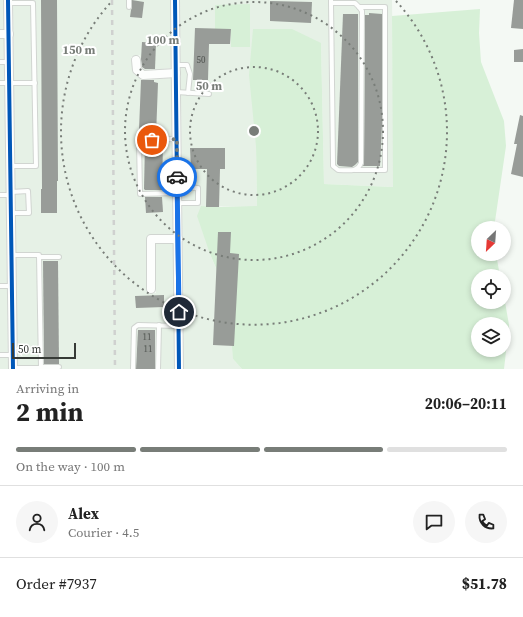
<!DOCTYPE html>
<html lang="en">
<head>
<meta charset="utf-8">
<style>
	body { margin:0; font-family:"Source Serif 4",serif; background:#f6f6f6; color:#222; height:100vh; display:flex; flex-direction:column; font-size:15px; white-space:nowrap }
	* { box-sizing:border-box; margin:0 }
	p { font-size:13px; color:#767676 }
	.icon { flex:none; width:22px; height:22px; fill:none; stroke:currentColor; stroke-width:2; stroke-linecap:round; stroke-linejoin:round }
	.map { position:relative; height:369px; overflow:hidden }
	.drawer { display:flex; flex-direction:column; background:#fff; flex:1 }
	.drawer>* { flex:none }
	.needle { width:26px; rotate:205deg }
	.buttons { position:absolute; left:471px; top:221px; display:grid; gap:8px }
	.buttons a { display:grid; place-items:center; width:40px; height:40px; border-radius:50%; background:#fff; box-shadow:0 2px 6px #0003; font-size:20px }
	.scale { position:absolute; left:12px; bottom:10px; width:64px; box-sizing:border-box; padding-left:4px; border:2px solid #363a36; border-top:0; font-size:11px; line-height:14px; white-space:nowrap; color:#363a36; -webkit-text-stroke:3px #fff; paint-order:stroke }
	.pin { position:absolute; display:grid; place-items:center; width:34px; height:34px; color:#fff; margin:-17px; border:2px solid #fff; border-radius:50%; box-shadow:0 1px 4px #0007 }
	.courier { position:absolute; display:grid; place-items:center; width:40px; height:40px; margin:-20px; border:3px solid #1a73e8; border-radius:50%; background:#fff; color:#222; box-shadow:0 1px 5px #0007 }
	.overview em { font-style:normal; font-weight:700 }
	.overview div { display:flex; flex-direction:column-reverse }
	.overview { display:flex; align-items:center; justify-content:space-between; height:68px; padding:0 16px }
	h1 { font-size:26px; font-weight:700; line-height:30px }
	.bar { display:grid; grid-template-columns:repeat(4,1fr); gap:6px 4px; align-content:center; height:48px; padding:0 16px }
	.bar i { height:5px; border-radius:3px; background:#e0e0e0 }
	.bar .selected { background:#787d78 }
	.bar p { grid-column:span 4 }
	.line { display:flex; align-items:center; gap:10px; padding:0 16px; border-top:1px solid #e0e0e0 }
	.line div { flex:1 }
	.round { display:grid; place-items:center; flex:none; width:42px; height:42px; border-radius:21px; background:#f6f6f6 }
	.map>svg:first-child { display:block }
	.built { fill:#e6f1e6 }
	.green { fill:#d7f0d7; fill-rule:evenodd }
	.building { fill:#989c98 }
	.lines { fill:none; stroke-linecap:round; stroke-linejoin:round }
	.lane-casing { stroke:#d1d5d1; stroke-width:6 }
	.street-casing { stroke:#d1d5d1; stroke-width:10 }
	.lane { stroke:#fdfefd; stroke-width:4 }
	.street { stroke:#fdfefd; stroke-width:8 }
	.rail { stroke:#cfd1cf; stroke-width:2.5; stroke-dasharray:5 5; stroke-linecap:butt }
	.cycleway-casing { stroke:#fff; stroke-width:6 }
	.cycleway { stroke:#0057b8; stroke-width:4 }
	.done { stroke:#787d78; stroke-width:4; stroke-dasharray:0 7.2 }
	.route { stroke:#1a73e8; stroke-width:5 }
	.ring { fill:none; stroke:#787d78; stroke-width:2; stroke-dasharray:2 4 }
	.labels { text-anchor:middle; dominant-baseline:central; stroke-width:4; stroke-linejoin:round; paint-order:stroke }
	.number-label { font-size:9px; fill:#4e524e }
	.centre { fill:#787d78; stroke:#fff; stroke-width:2 }
	.ring-label { font-size:12px; text-anchor:middle; font-weight:bold; fill:#787d78; stroke:#fff; stroke-width:4; stroke-linejoin:round; paint-order:stroke }
</style>
</head>
<body>
<div class="map">
<svg width="523" height="369" viewBox="0 0 523 369">
	<rect width="100%" height="100%" fill="#f4f9f4"/>
	<g class="built">
		<rect x="0" y="0" width="4" height="30"/>
		<path d="M13 0H171V68L145 71 142 67 140 55 131 57 133 71 134 74 140 79 143 80 172 78 173 234H151L146 239 147 294 156 293 155 244H173L175 369H17Z"/>
		<path d="M180 0H392L394 187 324 184 321 43 256 146 257 207 201 206 210 254 231 304 233 359 242 369H184Z"/>
		<path d="M0 39H4L8 369H0Z"/>
	</g>
	<g class="green">
		<path d="M250 4V47H231V29H215V5Z"/>
		<path d="M480 9 479 33 481 62 504 121 506 146 494 228H478V254H496L500 276H478V302H504V296L509 325 504 369H242L233 359 231 335V303L210 254 197 216 201 206 221 207 257 206 256 146 249 75 253 29H292L321 43 324 184 393 187 392 16ZM478 324H504V350H478Z"/>
	</g>
	<g class="building">
		<path d="M41 0H57L58 181H57V213H41V189H42Z"/>
		<path d="M132 0 144 2 142 18 130 17 131 10 132 7Z"/>
		<path d="M514 0H523V29L511 28Z"/>
		<path d="M270 1 312 2 311 23 270 21Z"/>
		<path d="M369 13 382 14V125L380 166H363L364 163 365 15H369Z"/>
		<path d="M343 14H358V162L355 165 352 167 339 166 337 164Z"/>
		<path d="M195 28 231 29 230 44H209L208 80H193Z"/>
		<path d="M142 42 156 43 155 69H145L142 67 141 59Z"/>
		<path d="M523 49V62H514V50Z"/>
		<path d="M141 80H154V82L158 83 156 136H145V130H139Z"/>
		<path d="M520 115 523 116V177L511 174 517 144H514Z"/>
		<path d="M145 143H163L162 190H145L144 189Z"/>
		<path d="M190 148H225V169H220L219 207H206L207 169H191Z"/>
		<path d="M145 197H162L163 212 146 213Z"/>
		<path d="M218 232H231L230 253 239 254 234 346 213 345Z"/>
		<path d="M43 261H58L59 364H44Z"/>
		<path d="M164 295V307L136 308 135 296Z"/>
		<path d="M138 330H155V369H136Z"/>
	</g>
	<g class="lines">
		<defs>
			<g id="lane">
				<path d="M331 0V3L333 161V166L338 170C348 170 357 173 361 163L362 11 359 7 355 3H331"/>
				<path d="M8 3H33L36 166H10"/>
				<path d="M129 7V0"/>
				<path d="M0 62H9"/>
				<path d="M176 65H187L190 74 188 93"/>
				<path d="M0 83H35"/>
				<path d="M176 92 209 94"/>
				<path d="M176 139 139 140 140 194 177 193"/>
				<path d="M355 170H385V7H359"/>
				<path d="M177 187 198 188V203H177"/>
				<path d="M11 192 28 191 29 213H11"/>
				<path d="M0 195H11"/>
				<path d="M11 255H39L41 368H13"/>
				<path d="M39 257H59"/>
				<path d="M0 286H12"/>
				<path d="M0 355H12"/>
				<path d="M41 367H59"/>
				<path d="M133 369 134 328 138 325 178 326"/>
				<path d="M158 369 159 325"/>
			</g>
			<g id="street">
				<path d="M8 0 13 369"/>
				<path d="M175 0 179 369"/>
				<path d="M0 34H9"/>
				<path d="M136 60 137 70 143 75 176 73"/>
				<path d="M151 289V239H178"/>
			</g>
		</defs>
		<use href="#lane" class="lane-casing"/>
		<use href="#street" class="street-casing"/>
		<use href="#lane" class="lane"/>
		<use href="#street" class="street"/>
		<path class="rail" d="M112 0 115 369"/>
		<defs>
			<g id="cycleway">
				<path d="M8 0 13 369"/>
				<path d="M175 0 179 369"/>
			</g>
		</defs>
		<use href="#cycleway" class="cycleway-casing"/>
		<use href="#cycleway" class="cycleway"/>
	</g>
	<g class="lines">
		<path class="done" d="M152 140 177 139V177"/>
		<path class="route" d="M177 177 179 312"/>
	</g>
	<g class="ring">
		<circle cx="254" cy="131" r="64"/>
		<circle cx="254" cy="131" r="129"/>
		<path d="M396 1A193 193 0 1 1 112 1"/>
	</g>
	<g class="labels">
		<g class="number-label">
			<text x="201" y="60">50</text>
			<text x="147" y="337">11</text>
			<text x="148" y="349">11</text>
		</g>
	</g>
	<circle cx="254" cy="131" r="6" class="centre"/>
	<g class="ring-label">
		<text x="163" y="44">100 m</text>
		<text x="79" y="54">150 m</text>
		<text x="209" y="90">50 m</text>
	</g>
</svg>
<div class="buttons">
<a><svg class="needle" viewBox="-14 -14 28 28"><path d="M0-13l5 13h-10z" fill="#e53935"/><path d="M0 13l5-13h-10z" fill="#767676"/></svg></a>
<a><svg class="icon" aria-label="locate" viewBox="0 0 24 24"><circle cx="12" cy="12" r="6"/><path d="M12 2v4M12 18v4M2 12h4M18 12h4"/></svg></a>
<a><svg class="icon" aria-label="layers" viewBox="0 0 24 24"><path d="M12 4l9 5-9 5-9-5zM3 14l9 5 9-5"/></svg></a>
</div>
<div class="scale">50 m</div>
<div class="pin" style="left:152px;top:140px;background:#ea580c"><svg class="icon" aria-label="bag" viewBox="0 0 24 24"><path d="M5 8h14l-1 12H6zM9 8a3 3 0 0 1 6 0"/></svg></div>
<div class="pin" style="left:179px;top:312px;background:#1f2937"><svg class="icon" aria-label="home" viewBox="0 0 24 24"><path d="M3 11l9-7 9 7M6 9v11h12V9"/></svg></div>
<div class="courier" style="left:177px;top:177px"><svg class="icon" aria-label="car" viewBox="0 0 24 24"><path d="M5 17H2v-5l4-1 3-4h7l3 4 3 1v5h-3M9 17h6M6 11h13"/><circle cx="7" cy="17" r="2"/><circle cx="17" cy="17" r="2"/></svg></div>
</div>
<section class="drawer">
<div class="overview"><div><h1>2 min</h1><p>Arriving in</p></div><em>20:06–20:11</em></div>
<div class="bar"><i class="selected"></i><i class="selected"></i><i class="selected"></i><i></i><p>On the way · 100 m</p></div>
<div class="line" style="height:72px"><a class="round"><svg class="icon" aria-label="person" viewBox="0 0 24 24"><circle cx="12" cy="8" r="4"/><path d="M4 21q1-7 8-7t8 7"/></svg></a><div><b>Alex</b><p>Courier · 4.5</p></div><a class="round"><svg class="icon" aria-label="chat" viewBox="0 0 24 24"><path d="M4 5h16v11H9l-5 4z"/></svg></a><a class="round"><svg class="icon" aria-label="phone" viewBox="0 0 24 24"><path d="M5 4h4l2 5-3 2q2 4 5 5l2-3 5 2v4C11 20 4 13 5 4z"/></svg></a></div>
<div class="line" style="height:52px"><div>Order #7937</div><b>$51.78</b></div>
</section>
</body>
</html>
